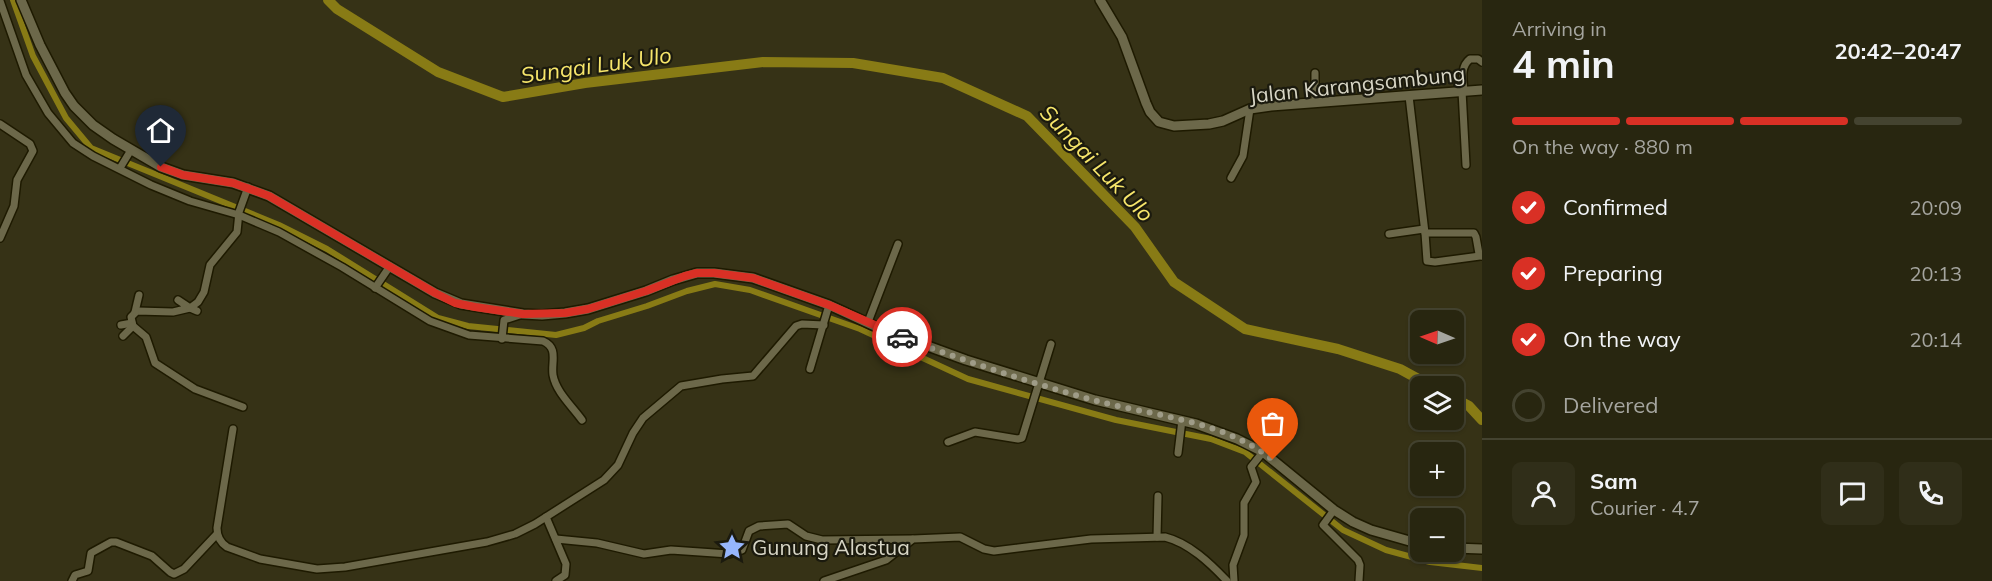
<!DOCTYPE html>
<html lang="en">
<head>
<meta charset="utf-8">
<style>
	body { margin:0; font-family:Mulish,sans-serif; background:#302e19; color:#f1f3f6; height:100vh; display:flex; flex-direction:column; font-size:22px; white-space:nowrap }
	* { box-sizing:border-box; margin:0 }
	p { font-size:20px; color:#a5a59f }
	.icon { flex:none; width:33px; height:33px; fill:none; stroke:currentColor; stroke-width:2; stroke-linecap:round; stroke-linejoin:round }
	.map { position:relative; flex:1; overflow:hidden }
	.drawer { display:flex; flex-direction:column; background:#282610; width:510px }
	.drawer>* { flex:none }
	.needle { width:39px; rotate:272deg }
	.fabs { position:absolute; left:1410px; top:310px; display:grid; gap:12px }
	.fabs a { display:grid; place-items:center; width:54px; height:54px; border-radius:9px; background:#282610; box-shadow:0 2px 4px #0004,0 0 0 2px #444330; font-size:30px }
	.pin { position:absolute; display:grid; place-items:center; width:51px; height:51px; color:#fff; margin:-62px -26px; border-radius:50% 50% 50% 0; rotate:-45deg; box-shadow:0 0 6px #0007 }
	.pin .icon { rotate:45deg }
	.courier { position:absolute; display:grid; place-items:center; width:60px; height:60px; margin:-30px; border:4px solid #d93025; border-radius:50%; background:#fff; color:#222; box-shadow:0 2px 8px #0007 }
	.head em { font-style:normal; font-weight:700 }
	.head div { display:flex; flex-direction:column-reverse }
	.head { display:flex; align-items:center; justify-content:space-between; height:102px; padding:0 30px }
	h1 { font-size:39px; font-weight:700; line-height:45px }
	.bar { display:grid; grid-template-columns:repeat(4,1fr); gap:9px 6px; align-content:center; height:72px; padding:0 30px }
	.bar i { height:8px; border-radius:4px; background:#444330 }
	.bar .current { background:#d93025 }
	.bar p { grid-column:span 4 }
	.line { display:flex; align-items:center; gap:15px; padding:0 30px; border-top:2px solid #444330 }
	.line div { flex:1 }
	.round { display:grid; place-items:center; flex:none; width:63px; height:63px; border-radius:9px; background:#302e19 }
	ol { padding:0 30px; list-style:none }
	li { display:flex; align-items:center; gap:18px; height:66px }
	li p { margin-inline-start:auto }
	li .icon { padding:6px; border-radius:50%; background:#d93025; color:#fff; stroke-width:4 }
	li:last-child { color:#a5a59f }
	li i { width:33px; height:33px; border:3px solid #444330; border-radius:50% }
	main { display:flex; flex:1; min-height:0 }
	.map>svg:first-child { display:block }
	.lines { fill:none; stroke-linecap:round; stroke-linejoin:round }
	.canal { stroke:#887b15; stroke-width:6 }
	.river { stroke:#887b15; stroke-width:10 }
	.minor-casing { stroke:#1e1a00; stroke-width:10 }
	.secondary-casing { stroke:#1e1a00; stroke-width:12 }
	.minor { stroke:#6c684a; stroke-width:7 }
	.secondary { stroke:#6c684a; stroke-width:9 }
	.done { stroke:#9f9c88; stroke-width:6; stroke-dasharray:0 10.8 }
	.route { stroke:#d93025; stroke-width:8 }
	.labels { text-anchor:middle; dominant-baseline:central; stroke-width:4.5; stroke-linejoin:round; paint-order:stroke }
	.street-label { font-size:21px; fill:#d7d5c5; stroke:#1b1a0e }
	.poi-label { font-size:21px; fill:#d7d5c5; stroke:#1b1a0e; text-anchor:start }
	.water-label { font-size:22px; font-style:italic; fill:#f7e66b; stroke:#1b1a0e }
</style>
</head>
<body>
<main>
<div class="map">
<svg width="1482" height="581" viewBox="0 0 1482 581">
	<rect width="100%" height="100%" fill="#363216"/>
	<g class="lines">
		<path class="canal" d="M13 0 33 56 66 118 91 148 279 225 327 249 438 318 468 326 556 335 584 328 598 321 647 306 687 291 715 284 750 290 860 329 968 379 1116 420 1211 439 1245 452 1343 530 1386 550 1430 562 1482 568"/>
		<g class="river">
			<path d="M328 0 337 9 438 72 503 97 585 83 763 62 853 63 943 78 1027 116 1135 227 1174 282 1245 329 1338 349 1400 369 1433 387"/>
			<path d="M1454 398 1469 406 1482 420"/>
		</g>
		<defs>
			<g id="minor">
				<path d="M0 1 26 75 48 113 73 143 93 156 151 185 190 201 239 215 279 232 342 267 430 321 469 335 543 341C559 348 551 362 553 375 556 392 572 406 582 420"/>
				<path d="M1462 91 1466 165"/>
				<path d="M1464 91C1463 79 1460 67 1470 59H1478L1482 62"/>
				<path d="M1409 96 1425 233H1474L1476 237 1479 254 1482 256"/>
				<path d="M1315 102V73"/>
				<path d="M0 124 30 144 33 151 17 180 14 206 0 238"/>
				<path d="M120 168 131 150"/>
				<path d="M1231 178 1243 156 1250 109"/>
				<path d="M1425 233 1427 261 1435 262 1480 256"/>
				<path d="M1389 234 1424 229"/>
				<path d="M375 288 390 266"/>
				<path d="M178 300 190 308 173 312 137 311 131 317 133 326 146 337 155 363 195 389 243 407"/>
				<path d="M197 311 190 308 198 302 204 292 210 265 237 232 239 212 248 187"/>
				<path d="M135 312 139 295"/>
				<path d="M868 322 898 244"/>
				<path d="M121 325 132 323"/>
				<path d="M123 336 133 326"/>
				<path d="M502 339 504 320 520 315"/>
				<path d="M810 369 829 305"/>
				<path d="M233 429 217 528C217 536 221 543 227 547L260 559 317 569 345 567 487 542 515 534 535 524 604 480 618 465 633 433 643 418 681 386 722 379 753 376 796 326 802 324 824 325"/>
				<path d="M948 442 975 432 1018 439 1022 438 1051 344"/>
				<path d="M1178 453 1182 420"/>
				<path d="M1334 510 1323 525 1358 560 1360 565 1359 581"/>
				<path d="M546 517 566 564 565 575 556 581"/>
				<path d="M1157 537 1158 496"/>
				<path d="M556 539 597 543 644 554 671 550 729 554 742 550 749 531 759 526 788 524 806 536 822 540 912 539"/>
				<path d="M72 581 75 575 88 571 91 553 111 542H116L152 556 170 572 174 574 184 569 217 534"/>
				<path d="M824 581 886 560 913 539 960 537 984 549 994 551 1091 539 1165 537C1189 543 1210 563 1227 581"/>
				<path d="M1234 581 1233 565 1244 535V503L1256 482 1251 467 1263 452"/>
			</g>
			<g id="secondary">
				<path d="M21 0 40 45 65 93 74 106 93 125 113 139 161 167 183 175 233 183 269 196 435 293 461 304 523 314 542 315 565 313 588 309 646 291 673 280 697 273H714L753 278 829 305 881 329 966 360 1095 400 1196 424 1237 439 1263 452 1334 510 1353 522 1371 530 1420 544"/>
				<path d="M1100 0 1122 37 1146 103 1150 112 1159 122 1174 126 1209 124 1223 121 1250 109 1271 106 1482 90"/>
				<path d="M1454 548 1482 549"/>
			</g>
		</defs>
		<use href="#minor" class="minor-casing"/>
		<use href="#secondary" class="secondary-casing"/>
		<use href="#minor" class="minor"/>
		<use href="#secondary" class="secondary"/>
	</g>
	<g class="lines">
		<path class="done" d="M902 337C964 361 1028 382 1093 400 1153 416 1223 420 1273 460"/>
		<path class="route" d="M161 167 183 175 233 183 269 196 435 293 455 303 475 307 523 314 565 313 588 309 646 291 685 276 697 273H714L753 278 829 305 902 337"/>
	</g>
	<defs>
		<symbol id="sight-bare" viewBox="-9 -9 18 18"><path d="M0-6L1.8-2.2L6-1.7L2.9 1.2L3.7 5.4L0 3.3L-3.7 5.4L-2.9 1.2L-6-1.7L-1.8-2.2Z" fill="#96b6fd" stroke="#1b1a0e" stroke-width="2.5" paint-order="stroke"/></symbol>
	</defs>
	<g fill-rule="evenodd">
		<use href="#sight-bare" x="713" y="528" width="38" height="38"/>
	</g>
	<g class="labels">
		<g class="street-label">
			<text transform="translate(1357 84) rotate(-6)">Jalan Karangsambung</text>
		</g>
		<g class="poi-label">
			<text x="752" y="547">Gunung Alastua</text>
		</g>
		<g class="water-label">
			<text transform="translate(596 65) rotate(-8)">Sungai Luk Ulo</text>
			<text transform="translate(1097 163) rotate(46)">Sungai Luk Ulo</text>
		</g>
	</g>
</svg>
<div class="fabs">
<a><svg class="needle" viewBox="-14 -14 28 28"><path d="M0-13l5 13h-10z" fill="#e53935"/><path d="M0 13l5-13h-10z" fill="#a5a59f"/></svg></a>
<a><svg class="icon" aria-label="layers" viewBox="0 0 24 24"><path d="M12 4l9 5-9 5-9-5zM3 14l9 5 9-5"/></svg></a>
<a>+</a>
<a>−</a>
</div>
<div class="pin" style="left:1273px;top:460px;background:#ea580c"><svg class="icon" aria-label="bag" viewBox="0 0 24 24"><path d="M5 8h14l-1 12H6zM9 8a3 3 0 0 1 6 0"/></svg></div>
<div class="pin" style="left:161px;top:167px;background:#1f2937"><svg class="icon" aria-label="home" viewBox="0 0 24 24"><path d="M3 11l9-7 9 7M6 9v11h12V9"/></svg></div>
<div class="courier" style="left:902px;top:337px"><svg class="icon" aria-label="car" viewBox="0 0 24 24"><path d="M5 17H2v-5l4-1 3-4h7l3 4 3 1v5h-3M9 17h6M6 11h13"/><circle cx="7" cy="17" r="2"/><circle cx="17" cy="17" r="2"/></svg></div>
</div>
<section class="drawer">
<div class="head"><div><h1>4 min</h1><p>Arriving in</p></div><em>20:42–20:47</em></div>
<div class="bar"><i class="current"></i><i class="current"></i><i class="current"></i><i></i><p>On the way · 880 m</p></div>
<ol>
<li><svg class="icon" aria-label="check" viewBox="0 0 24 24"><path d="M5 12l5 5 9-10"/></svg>Confirmed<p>20:09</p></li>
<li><svg class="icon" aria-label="check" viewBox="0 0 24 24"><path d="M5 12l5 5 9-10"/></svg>Preparing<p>20:13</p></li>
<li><svg class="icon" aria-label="check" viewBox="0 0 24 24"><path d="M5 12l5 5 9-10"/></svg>On the way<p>20:14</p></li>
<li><i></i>Delivered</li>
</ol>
<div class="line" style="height:108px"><a class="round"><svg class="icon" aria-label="person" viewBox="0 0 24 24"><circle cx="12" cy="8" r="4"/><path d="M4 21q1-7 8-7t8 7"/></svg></a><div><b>Sam</b><p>Courier · 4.7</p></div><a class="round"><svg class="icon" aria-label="chat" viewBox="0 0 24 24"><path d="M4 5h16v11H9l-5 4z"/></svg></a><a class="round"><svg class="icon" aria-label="phone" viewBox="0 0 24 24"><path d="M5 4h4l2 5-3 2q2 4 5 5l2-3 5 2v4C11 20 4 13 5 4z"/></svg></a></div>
</section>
</main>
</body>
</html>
